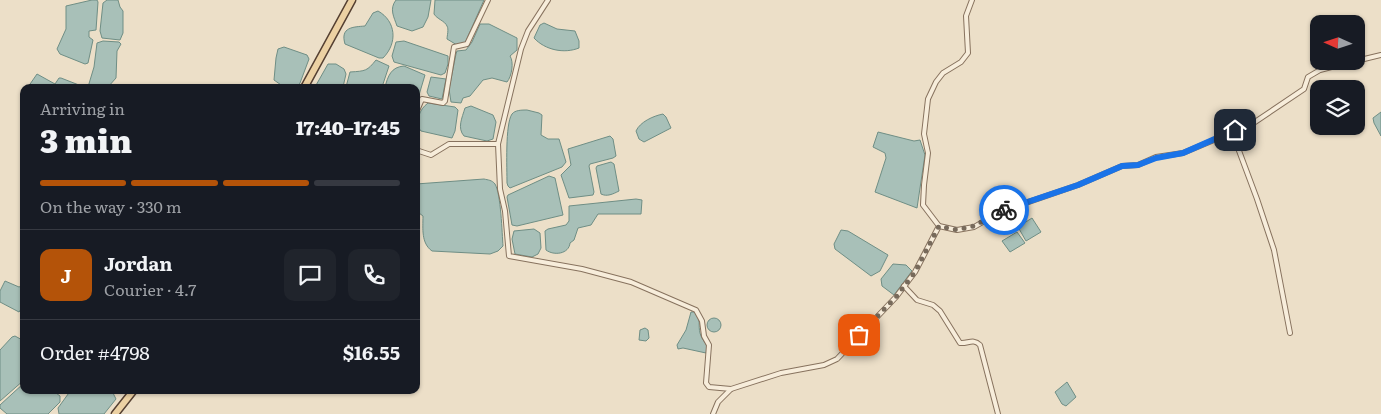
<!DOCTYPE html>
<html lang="en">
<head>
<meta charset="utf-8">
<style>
	body { margin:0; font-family:Literata,serif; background:#20242c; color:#f1f3f6; height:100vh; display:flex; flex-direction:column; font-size:19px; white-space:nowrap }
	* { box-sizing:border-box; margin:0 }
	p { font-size:16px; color:#9ea1a6 }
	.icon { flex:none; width:28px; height:28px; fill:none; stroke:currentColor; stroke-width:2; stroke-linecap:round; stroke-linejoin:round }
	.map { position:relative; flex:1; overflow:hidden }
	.details { position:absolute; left:20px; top:84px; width:400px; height:310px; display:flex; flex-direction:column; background:#171b24; border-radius:10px; box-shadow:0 1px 4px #0004 }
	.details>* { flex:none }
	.needle { width:32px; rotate:273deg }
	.fabs { position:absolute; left:1310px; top:15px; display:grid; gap:10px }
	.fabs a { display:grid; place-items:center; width:55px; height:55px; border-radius:10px; background:#171b24; box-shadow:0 1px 4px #0004; font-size:25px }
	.pin { position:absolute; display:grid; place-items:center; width:42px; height:42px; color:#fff; margin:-21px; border-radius:10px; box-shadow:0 2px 8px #0006 }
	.courier { position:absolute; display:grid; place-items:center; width:50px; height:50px; margin:-25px; border:4px solid #1a73e8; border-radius:50%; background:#fff; color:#222; box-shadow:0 1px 6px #0007 }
	.head em { font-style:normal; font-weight:800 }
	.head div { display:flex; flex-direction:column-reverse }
	.head { display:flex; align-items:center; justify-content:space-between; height:85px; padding:0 20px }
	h1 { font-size:32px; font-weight:800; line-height:38px }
	.bar { display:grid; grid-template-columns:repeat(4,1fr); gap:8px 5px; align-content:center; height:60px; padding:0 20px }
	.bar i { height:6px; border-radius:4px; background:#363941 }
	.bar .selected { background:#b45309 }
	.bar p { grid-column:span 4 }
	.line { display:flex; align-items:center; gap:12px; padding:0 20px; border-top:1px solid #363941 }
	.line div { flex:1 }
	.round { display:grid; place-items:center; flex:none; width:52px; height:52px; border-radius:10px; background:#20242c }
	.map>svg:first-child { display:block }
	.water { fill:#a8c0b8; stroke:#6f8e85 }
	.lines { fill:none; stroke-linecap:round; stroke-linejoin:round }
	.street-casing { stroke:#87725e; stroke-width:6 }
	.primary-casing { stroke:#554032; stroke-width:9 }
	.street { stroke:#f7eddb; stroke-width:4 }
	.primary { stroke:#ecd1a3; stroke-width:6 }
	.done { stroke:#776a5b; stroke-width:5; stroke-dasharray:0 9 }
	.route { stroke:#1a73e8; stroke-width:6 }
</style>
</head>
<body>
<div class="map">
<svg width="1381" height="414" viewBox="0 0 1381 414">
	<rect width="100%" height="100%" fill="#ecdfc8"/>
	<g class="water">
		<path d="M92 0H97L98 2 96 30 89 31V37L93 40 88 63 85 64 60 54 57 49 66 29V6Z"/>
		<path d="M107 0H118L120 7 123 11V33L120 40 102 38 100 31 103 3Z"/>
		<path d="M396 0H431L428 17 423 27 412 31 397 26C394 17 389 9 396 0Z"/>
		<path d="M435 0H484L465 43 457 45 447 39C447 36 449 29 447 26 445 21 437 19 434 14Z"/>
		<path d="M378 11C396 21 398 43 383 58H379L345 44C340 27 353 27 365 26L373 13Z"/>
		<path d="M544 23 557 29 575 31 579 41V48C564 54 545 50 534 38L540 25Z"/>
		<path d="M480 24H489L517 38V50L510 56C514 62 512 76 507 82L492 78 483 80 470 96 463 98 461 103 451 102 449 89 456 54 457 51 466 50 472 42Z"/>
		<path d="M103 41 119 42 121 44 117 51 116 78 108 87H88L94 67 97 43Z"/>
		<path d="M404 41 448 56V64L445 73 441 75 394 62 392 56 396 42Z"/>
		<path d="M284 47 307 55 309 59 300 83 297 87H284L274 80 276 58 278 49Z"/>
		<path d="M376 60 389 66 382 87H346L350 72C366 71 367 71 376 60Z"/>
		<path d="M328 64H336L344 69 346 74 343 87H315Z"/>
		<path d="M404 66 425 75 416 105V88L385 87C388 76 391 67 404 66Z"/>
		<path d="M37 74 55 84 59 78H61L84 87H28Z"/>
		<path d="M431 77 446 79 442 99 429 96 427 92Z"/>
		<path d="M428 103 455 107 458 110 455 131 452 138 421 131 418 127C418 117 419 110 428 103Z"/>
		<path d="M471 106 493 115 496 122 493 139 487 141 464 136C457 128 462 118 465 108Z"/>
		<path d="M527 110 539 113 542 115 541 135 548 139H559L566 162 562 167 510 188 508 186 507 183C507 169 505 124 512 114 515 110 522 110 527 110Z"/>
		<path d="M1381 112V136L1374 123 1373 118Z"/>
		<path d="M663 114 666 117 671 128 644 142 639 139 636 131C640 122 653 116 663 114Z"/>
		<path d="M878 132 914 141 920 140 925 155 917 208 875 192 886 158 885 153 873 147Z"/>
		<path d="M610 136 613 139 616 156 613 158 590 164 589 166 594 192 593 195 569 198 561 175 571 165 568 149Z"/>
		<path d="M611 162 614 164 619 191C613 194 607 197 601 194L596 168 597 166Z"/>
		<path d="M549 176 555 178 563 215 517 226 512 225 507 197 508 195Z"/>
		<path d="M484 179C488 180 492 180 495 184 501 194 502 233 503 246L498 251 490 254 432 251C421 243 423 229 423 216L419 213 416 214V184Z"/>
		<path d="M636 199 642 200 641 214H598L591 225 578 228 574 240 570 243C569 254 554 256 546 250L545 231 548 229 566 225 569 221V206Z"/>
		<path d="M1032 218 1041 232 1026 241 1018 227Z"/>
		<path d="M534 229 540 233 541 248 538 254 532 257 515 254 512 239 514 231Z"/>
		<path d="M841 230 848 231 888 255 880 271 871 276 835 249 834 244Z"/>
		<path d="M1017 232 1025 243 1010 252 1002 241Z"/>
		<path d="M893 264 906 265 912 271 894 295 882 286 881 279Z"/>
		<path d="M5 281 19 287 24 285V305L19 312 0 302V291Z"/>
		<path d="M691 312H696C701 319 698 326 700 333 702 342 710 344 706 353L683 348 678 349 677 345 686 330Z"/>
		<circle cx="714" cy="325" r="7"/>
		<path d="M645 328 648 330 649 338 646 341 639 340 640 330Z"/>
		<path d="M15 336 24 341V380L0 401V350L12 337Z"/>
		<path d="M1067 382 1076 397 1066 406 1062 404 1055 392Z"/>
		<path d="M24 383V390H52L60 396V402L48 414H7L0 408V405Z"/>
		<path d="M71 390 112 391 116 399 104 414H59L58 408Z"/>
	</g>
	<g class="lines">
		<defs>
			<g id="street">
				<path d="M1356 61 1381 55"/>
				<path d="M416 113 422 99 443 103 445 101 454 47 467 44 488 0"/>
				<path d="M1232 132 1257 199 1274 250 1290 333"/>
				<path d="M498 144 500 189 505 211 509 256 582 269 631 282 696 310 702 321 704 336 709 345 706 383 709 387 731 389"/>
				<path d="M416 150 431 155 449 144H498L521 49 528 31 548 0"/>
				<path d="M939 226 957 230 974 227 1002 211 1078 185 1122 166 1138 165 1156 157 1183 153 1252 124 1304 89 1308 77 1320 70 1354 61"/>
				<path d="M904 286 917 300 933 305 940 311 960 343C968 344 973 338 980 345L998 414"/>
				<path d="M713 414 718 402 731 389 781 373 824 365 837 359 896 297 915 272 939 226 923 205 924 185 928 153 924 134 928 99 936 82 943 73 961 62 968 53 966 16 972 0"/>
			</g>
			<g id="primary">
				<path d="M304 88 352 0"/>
				<path d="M115 414 134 390"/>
			</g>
		</defs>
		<use href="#street" class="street-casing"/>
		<use href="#primary" class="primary-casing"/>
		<use href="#street" class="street"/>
		<use href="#primary" class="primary"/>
	</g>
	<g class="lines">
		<path class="done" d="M859 335 896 297 915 272 939 226 957 230 974 226 1004 210"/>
		<path class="route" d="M1004 210 1078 185 1122 166 1138 165 1156 158 1183 153 1235 130"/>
	</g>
</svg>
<div class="fabs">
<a><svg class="needle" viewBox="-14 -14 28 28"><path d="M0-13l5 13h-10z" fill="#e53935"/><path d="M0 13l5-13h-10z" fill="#9ea1a6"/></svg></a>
<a><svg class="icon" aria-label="layers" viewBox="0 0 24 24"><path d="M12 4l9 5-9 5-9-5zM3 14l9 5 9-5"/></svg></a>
</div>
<div class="pin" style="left:859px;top:335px;background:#ea580c"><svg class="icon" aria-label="bag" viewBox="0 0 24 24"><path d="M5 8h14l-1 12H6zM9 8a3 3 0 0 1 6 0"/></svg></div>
<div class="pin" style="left:1235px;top:130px;background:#1f2937"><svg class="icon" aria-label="home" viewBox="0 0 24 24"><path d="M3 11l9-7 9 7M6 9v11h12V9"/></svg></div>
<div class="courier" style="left:1004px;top:210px"><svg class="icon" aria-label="bike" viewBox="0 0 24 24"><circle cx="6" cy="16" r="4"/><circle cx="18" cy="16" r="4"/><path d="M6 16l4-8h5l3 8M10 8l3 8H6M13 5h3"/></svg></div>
<section class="details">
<div class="head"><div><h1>3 min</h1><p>Arriving in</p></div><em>17:40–17:45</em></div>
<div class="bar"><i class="selected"></i><i class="selected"></i><i class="selected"></i><i></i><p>On the way · 330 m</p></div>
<div class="line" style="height:90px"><b class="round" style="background:#b45309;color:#fff">J</b><div><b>Jordan</b><p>Courier · 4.7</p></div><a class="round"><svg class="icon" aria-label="chat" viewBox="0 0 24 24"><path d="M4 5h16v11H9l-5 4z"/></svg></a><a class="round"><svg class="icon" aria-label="phone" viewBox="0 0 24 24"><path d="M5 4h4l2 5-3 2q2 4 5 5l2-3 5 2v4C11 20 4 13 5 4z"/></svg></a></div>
<div class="line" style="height:65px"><div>Order #4798</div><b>$16.55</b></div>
</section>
</div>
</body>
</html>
